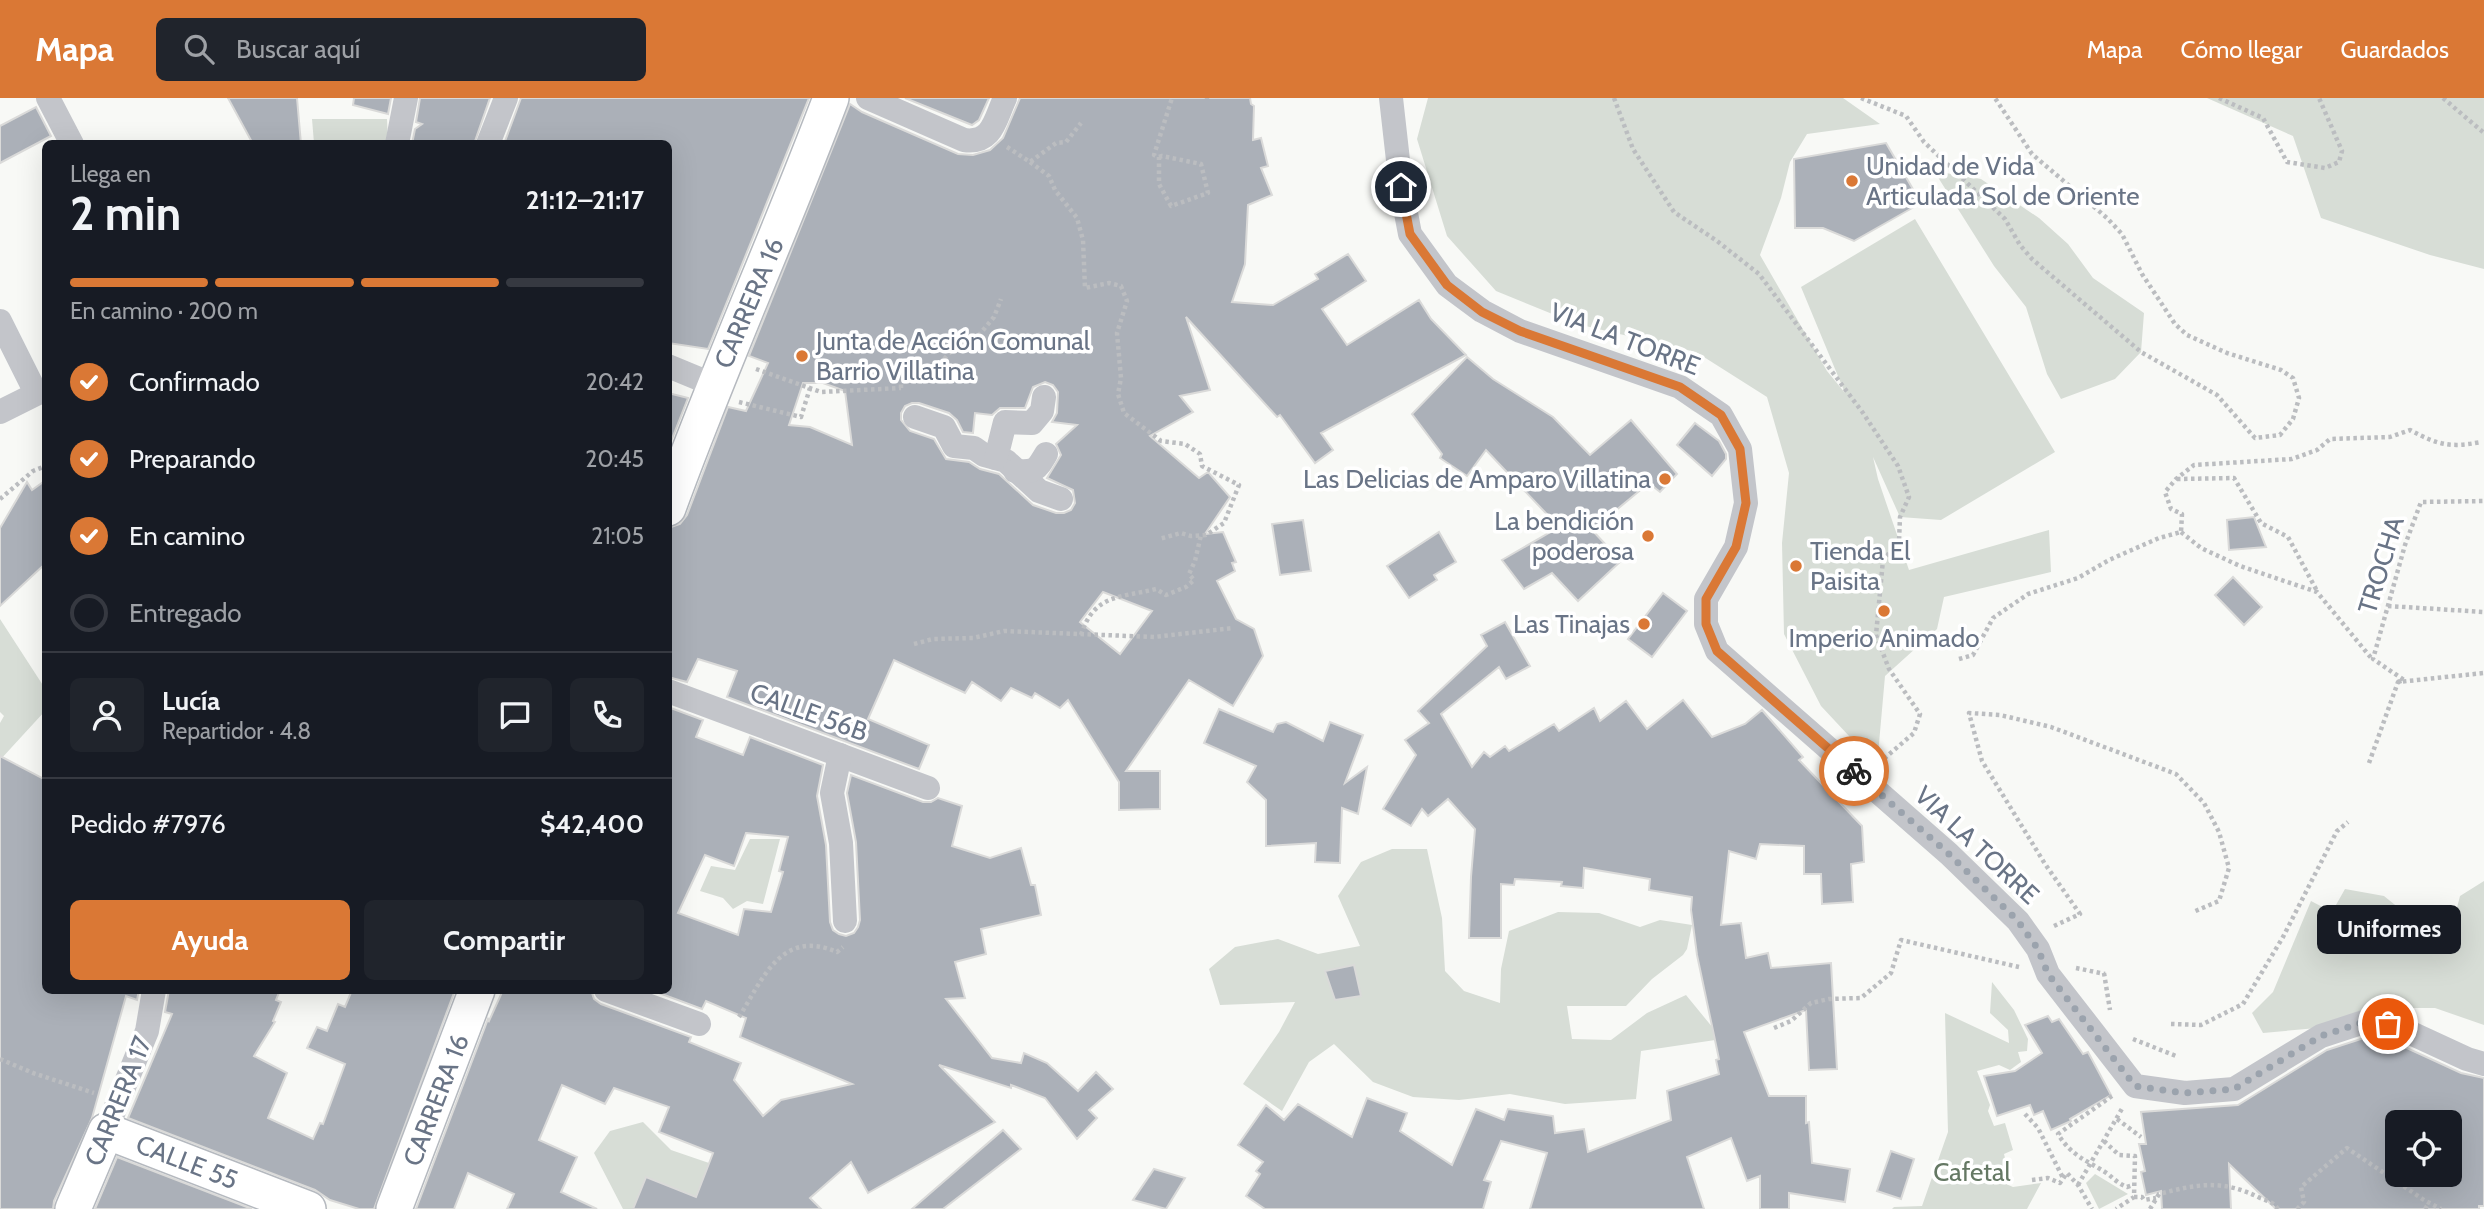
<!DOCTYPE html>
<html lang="es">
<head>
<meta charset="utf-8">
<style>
	body { margin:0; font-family:Cabin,sans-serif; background:#20242c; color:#f1f3f6; height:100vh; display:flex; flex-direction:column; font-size:26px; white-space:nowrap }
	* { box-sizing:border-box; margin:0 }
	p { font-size:23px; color:#9ea1a6 }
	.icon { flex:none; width:38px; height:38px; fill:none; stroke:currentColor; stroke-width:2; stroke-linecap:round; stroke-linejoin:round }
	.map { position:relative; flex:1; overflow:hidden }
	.side { position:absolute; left:42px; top:42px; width:630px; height:854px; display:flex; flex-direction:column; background:#171b24; border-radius:10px; box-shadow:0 7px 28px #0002 }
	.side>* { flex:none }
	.tools { position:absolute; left:2385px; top:1012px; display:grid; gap:14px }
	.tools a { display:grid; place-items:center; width:77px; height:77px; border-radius:10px; background:#171b24; box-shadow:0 7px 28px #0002; font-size:35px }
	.pin { position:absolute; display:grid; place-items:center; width:60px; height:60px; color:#fff; margin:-30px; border:4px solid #fff; border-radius:50%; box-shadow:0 2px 7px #0007 }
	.courier { position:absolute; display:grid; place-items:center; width:70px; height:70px; margin:-35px; border:5px solid #da7835; border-radius:50%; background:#fff; color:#222; box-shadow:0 2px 9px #0007 }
	.bubble { position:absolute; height:49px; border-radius:10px; background:#171b24; box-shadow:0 7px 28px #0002; font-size:23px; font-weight:700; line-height:49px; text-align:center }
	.overview em { font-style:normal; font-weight:700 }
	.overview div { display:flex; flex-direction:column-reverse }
	.overview { display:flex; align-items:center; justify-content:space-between; height:119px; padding:0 28px }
	h1 { font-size:46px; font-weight:700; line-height:52px }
	.bar { display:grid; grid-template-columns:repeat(4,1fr); gap:10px 7px; align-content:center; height:84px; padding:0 28px }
	.bar i { height:9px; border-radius:5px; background:#363941 }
	.bar .current { background:#da7835 }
	.bar p { grid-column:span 4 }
	.line { display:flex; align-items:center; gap:18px; padding:0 28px; border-top:2px solid #363941 }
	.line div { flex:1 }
	.round { display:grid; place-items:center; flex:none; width:74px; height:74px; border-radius:10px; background:#20242c }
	ol { padding:0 28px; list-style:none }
	li { display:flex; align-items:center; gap:21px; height:77px }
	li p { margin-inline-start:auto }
	li .icon { padding:7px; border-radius:50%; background:#da7835; color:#fff; stroke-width:4 }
	li:last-child { color:#9ea1a6 }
	li i { width:38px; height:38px; border:4px solid #363941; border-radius:50% }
	.button { display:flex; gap:14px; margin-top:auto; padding:14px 28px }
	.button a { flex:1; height:80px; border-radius:10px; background:#da7835; color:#fff; font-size:28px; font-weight:700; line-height:80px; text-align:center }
	.button a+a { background:#20242c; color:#f1f3f6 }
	header { display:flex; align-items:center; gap:42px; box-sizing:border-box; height:98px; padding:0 35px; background:#da7835; color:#fff }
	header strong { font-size:33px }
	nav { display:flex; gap:38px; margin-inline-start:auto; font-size:24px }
	.search { width:490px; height:63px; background:#20242c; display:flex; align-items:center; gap:18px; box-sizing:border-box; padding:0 24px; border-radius:10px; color:#9ea1a6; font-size:26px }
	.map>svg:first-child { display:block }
	.green { fill:#d7ddd6 }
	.building { fill:#abb0b8; stroke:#dadad9; stroke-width:2; fill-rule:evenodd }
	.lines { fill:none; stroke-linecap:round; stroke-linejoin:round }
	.secondary-casing { stroke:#b5b9bf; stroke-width:38 }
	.path { stroke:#bbbdc0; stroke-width:4.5; stroke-dasharray:3.5 3.5; stroke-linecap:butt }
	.street { stroke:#c3c5ca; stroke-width:24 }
	.secondary { stroke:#fff; stroke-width:35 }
	.done { stroke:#9ba3ad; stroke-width:7; stroke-dasharray:0 12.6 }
	.route { stroke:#da7835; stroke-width:9 }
	.poi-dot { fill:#da7835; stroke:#fff; stroke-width:2.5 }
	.labels { text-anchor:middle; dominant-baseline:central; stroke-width:7; stroke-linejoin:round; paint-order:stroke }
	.poi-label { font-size:26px; fill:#697486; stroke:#fff; text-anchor:start }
	.street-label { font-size:26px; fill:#697486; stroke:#fff }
	.park-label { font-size:26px; fill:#657864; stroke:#fff }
</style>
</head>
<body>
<header>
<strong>Mapa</strong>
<div class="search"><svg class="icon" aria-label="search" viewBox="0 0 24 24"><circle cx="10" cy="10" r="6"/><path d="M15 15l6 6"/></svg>Buscar aquí</div>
<nav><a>Mapa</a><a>Cómo llegar</a><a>Guardados</a></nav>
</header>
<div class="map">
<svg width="2484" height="1111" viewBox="0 0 2484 1111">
	<rect width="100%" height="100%" fill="#f8f9f6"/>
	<g class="green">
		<path d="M1428 0H1843L1880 26 1807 36 1790 64 1781 100 1760 157 1827 273 1845 295 1801 189 1915 121 2055 354 1941 422 1900 419 1873 359 1878 381 1909 472 2049 432 2051 474 1944 499 1937 531 1885 578 1877 668 1821 608 1784 536 1782 445 1789 375 1767 299 1696 254 1577 226 1496 193 1447 138 1417 41Z"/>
		<path d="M2207 0H2484V171L2430 157 2321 120 2293 38Z"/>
		<path d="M312 21H387L388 45H314Z"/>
		<path d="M1934 73 1981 81 2039 120 2068 146 2093 180 2144 215 2141 254 2115 281 2061 301 2047 276 2026 209 1994 168Z"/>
		<path d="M0 521 46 592 45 613 0 662V625L4 618 0 614Z"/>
		<path d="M750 741H780L763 806 747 803 733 811 723 800 700 793 711 768 735 772Z"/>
		<path d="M1392 751H1427L1442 820 1445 873 1464 893 1500 905 1501 871 1509 833 1558 814 1599 815 1640 829 1660 822 1692 827 1687 851 1683 857 1652 881 1626 908H1567L1572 941 1611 942 1647 915 1686 897 1722 941 1641 953 1636 1001 1565 1006 1510 996 1459 1002 1413 999 1373 984 1334 946 1309 964 1282 1013 1243 986 1279 934 1295 904 1220 907 1209 871 1235 849 1278 841 1318 856 1360 848 1338 798 1361 764Z"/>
		<path d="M2484 783V927L2435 910H2367L2317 930 2263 935 2252 915 2273 894 2311 803 2332 814 2345 791 2384 798 2436 840 2452 829 2460 798Z"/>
		<path d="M1992 884 2014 912 2028 941 2027 953 2018 954 2021 964 2010 972 1999 967 1977 973 1990 1007 1988 1013 1994 1028 2005 1025 2013 1052 2004 1056 2010 1080 2006 1086 2013 1089 2041 1085 2027 1111H1892L1894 1109 1922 1108 1948 1034 1945 915 2009 945 2008 932 1990 915Z"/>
		<path d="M643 1024 671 1052 709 1065 736 1111H623L594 1055 610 1033Z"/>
		<path d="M2095 1076 2128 1096 2099 1111 2086 1085Z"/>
	</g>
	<g class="building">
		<path d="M228 0H297L301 46H253Z"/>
		<path d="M354 0H391L388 16 353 7Z"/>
		<path d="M420 0H490L474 46H412L415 31 422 26 416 24Z"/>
		<path d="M521 0H809L708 251 668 245V46H504Z"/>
		<path d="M905 0H989L979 22 972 27Z"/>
		<path d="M1020 0H1250L1251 6 1254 8 1253 42 1261 40 1268 68 1261 70 1272 97 1248 107 1245 166 1232 204 1273 207 1318 181 1315 176 1348 156 1366 183 1322 211 1347 247 1419 202 1431 221 1466 257 1321 335 1333 352 1315 365 1280 317 1277 319 1186 219 1210 292 1180 298 1193 314 1150 338 1199 380 1208 374 1230 399 1205 436 1223 434 1236 464 1232 465 1235 473 1217 483 1236 521 1254 531 1263 558 1233 608 1189 582 1126 673H1160V711L1119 712V684L1068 602 1060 610 1035 595 1032 600 1011 590 1001 603 972 584 965 595 894 562 868 621 929 647 919 671 727 599 737 573 698 561 687 584 668 579V430L680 426 687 417 728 309 746 313 768 265 749 258 850 6 862 14 958 56 973 57 990 52 1003 40ZM1045 284 1053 287 1058 294 1057 315 1052 324 1077 327 1056 346 1061 357 1047 380 1073 392 1075 405 1071 412 1064 415H1056L1033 407 999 376 980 371 969 364 946 361 934 341 910 333 901 322V315L905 308 912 305H919L949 315 957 322 963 334 973 335 975 315 992 317 1000 310H1025L1033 289ZM803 285H823L845 293 852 347 810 329 789 327ZM1103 494 1152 513 1120 556 1080 524Z"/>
		<path d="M36 9 51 38 0 65V28Z"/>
		<path d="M1886 45 1921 105 1854 143 1823 130H1795L1794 61Z"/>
		<path d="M1467 259 1493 281 1553 319 1590 357 1631 322 1677 376 1660 394 1649 385 1592 432 1621 463 1578 503 1552 475 1524 491 1502 462 1559 429 1486 352 1467 378 1440 360 1442 356 1412 316Z"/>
		<path d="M668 295 688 300 668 351Z"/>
		<path d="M1695 325 1719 343 1726 356V361L1712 378 1677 347Z"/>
		<path d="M46 382V465L0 508V430L27 384 32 392Z"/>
		<path d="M2254 419 2266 449 2229 452 2227 422Z"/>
		<path d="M1303 422 1311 473 1280 477 1272 426Z"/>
		<path d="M1439 434 1456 464 1434 477 1437 482 1409 500 1387 468Z"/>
		<path d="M2233 479 2262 509 2244 527 2215 497Z"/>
		<path d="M1663 495 1687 513 1652 559 1628 541Z"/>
		<path d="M1505 524 1530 568 1506 581 1499 569 1441 616 1472 669 1484 654 1490 659 1505 648 1509 653 1554 626 1559 633 1594 610 1600 623 1626 603 1647 631 1683 602 1712 639 1745 626 1762 612 1803 659 1799 662 1862 728 1864 764 1851 766 1853 804 1822 806 1821 776H1804V748L1760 746 1756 761 1729 753 1721 827 1741 825 1746 860 1768 855 1771 870 1831 865 1837 971 1809 972 1806 912 1744 934 1769 998H1806V1025L1809 1024 1812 1065 1850 1071 1845 1104 1789 1095V1111H1760V1078L1747 1083 1731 1040 1687 1059 1704 1111H1530L1547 1055 1501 1043 1484 1082 1491 1084 1483 1111H1265L1246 1098 1260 1076 1256 1073 1263 1064 1238 1047 1266 1007 1284 1022 1298 1006 1352 1039 1367 1000 1407 1015 1400 1033 1452 1067 1476 1011 1504 1022 1508 1011 1553 1018 1555 1035 1584 1031 1588 1054 1671 1022 1667 993 1719 976 1716 962 1719 961 1697 857 1691 812 1692 799 1649 792 1650 781 1584 770 1583 790 1561 788 1562 784 1515 781 1514 787 1501 786V840H1469L1471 779 1475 731 1448 701 1428 718 1422 711 1411 728 1383 711 1416 657 1405 642 1429 625 1418 613 1487 548 1481 537Z"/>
		<path d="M668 609 703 622 696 639 743 657 750 639 823 667 817 698 826 747 830 824 833 832 839 836 846 838 854 835 858 829 860 822 856 744 847 695 851 677 923 704H931L938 700 962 708 952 748 990 760 1021 750 1031 787H1035L1041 817 981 831 986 856 955 864 965 900 946 901 992 960 1021 965 1024 955 1047 965 1078 993 1096 974 1113 991 1089 1012 1097 1020 1077 1041 1045 1000 1011 987V990L939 967 995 1024 868 1095 851 1064 810 1100 821 1111H633L646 1079 696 1099 713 1055 659 1034 669 1009 614 990 605 1006 562 987 539 1042 577 1059 561 1094 597 1111H507L514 1096 468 1075 454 1111H416L488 921 489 923 503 892H591L594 901 601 906 691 939 689 944 741 965 734 982 763 1018 781 1002 852 986 740 939 746 920 706 903 702 911 651 892H668ZM746 735 788 739 779 773 783 774 771 814 744 811 738 837 678 815 705 757 734 768Z"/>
		<path d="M1219 611 1273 634 1277 626 1286 624 1323 643 1330 624 1363 637 1345 685 1367 669 1358 716 1342 710 1340 765 1315 764 1316 745 1266 748V702L1247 684 1256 668 1204 645Z"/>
		<path d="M0 658 46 682V892H139L137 902 126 898 92 1020 54 1103 53 1111H0Z"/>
		<path d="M1354 867 1361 898 1335 902 1325 873Z"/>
		<path d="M169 892H280L276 902 281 904 273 923 275 924 254 958 287 975 268 1020 313 1041 320 1025 323 1026 345 966 307 950 317 929 327 933 338 906 345 909 352 892H455L374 1111H359L330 1102 315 1092 128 1020 172 916 165 914Z"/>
		<path d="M2048 918 2052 924 2059 921 2083 956 2088 954 2111 997 2070 1021 2071 1023 2051 1032 2043 1013 2034 1017 2030 1007 1997 1018 1984 978 2015 973 2042 955 2025 927Z"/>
		<path d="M2373 937 2396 945 2461 975 2484 980V1108H2479V1111H2276L2229 1066 2231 1111H2162L2161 1093 2146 1097 2141 1074 2145 1073 2139 1046H2146L2141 1014 2238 1007 2327 952ZM2398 1024H2450V1076H2398Z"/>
		<path d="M1003 1032 1021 1051 943 1111H912Z"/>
		<path d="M1891 1053 1914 1061 1901 1101 1877 1093Z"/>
		<path d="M117 1059 252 1111H95Z"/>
		<path d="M1154 1071 1185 1080 1166 1111 1133 1102Z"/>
	</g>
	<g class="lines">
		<defs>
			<g id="secondary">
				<path d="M668 410C718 272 779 138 831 0"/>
				<path d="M73 1111 106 1033 308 1111"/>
				<path d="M394 1111 477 892"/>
			</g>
		</defs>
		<use href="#secondary" class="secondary-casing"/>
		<g class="path">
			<path d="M1207 0V1"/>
			<path d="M1614 0 1633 51 1674 114 1717 143 1759 176 1863 315 1898 368 1909 399 1900 419 1899 444 1883 462 1876 537 1889 571 1920 616 1914 635 1880 664"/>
			<path d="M1861 0 1906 18 1924 44 2005 121 2020 147 2032 161 2141 254 2217 297 2255 340 2280 337 2293 321 2299 300 2293 280 2281 272 2227 255 2187 237 2175 226 2142 176 2122 136 2107 120 2032 56 1995 0"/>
			<path d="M2219 0 2263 20 2287 64 2325 70 2339 64 2342 53 2319 0"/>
			<path d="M2443 0 2484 35"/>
			<path d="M1007 49 1030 64 1056 45 1066 44 1081 25"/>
			<path d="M1159 59 1162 58 1201 66 1208 95 1171 108 1159 86V59L1154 57 1172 0"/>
			<path d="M1030 64 1049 78 1055 92 1077 120 1083 142 1085 190 1109 185 1121 188 1127 203 1117 235 1121 280 1118 296 1124 315 1161 343 1185 346 1200 356 1202 368 1239 387 1224 425 1206 437 1191 438 1181 435 1159 441"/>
			<path d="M756 271 821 294 901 290"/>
			<path d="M901 290V285L920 273 936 270 954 250 979 237 994 219 1001 201"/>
			<path d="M739 304 801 319 810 290"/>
			<path d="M2177 381 2234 380 2261 425 2288 439 2317 493"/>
			<path d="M0 401 33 373 46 368"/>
			<path d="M2181 434 2201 450 2240 468 2317 494 2372 561"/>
			<path d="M2388 508 2484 514"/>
			<path d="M1081 537C1094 496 1119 500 1156 491L1166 497 1186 489 1194 482 1189 476 1195 463 1201 437"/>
			<path d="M914 546 933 541 973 540 1004 533 1154 539 1233 530"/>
			<path d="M1959 561 1973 557 1993 520 2028 496 2078 480 2109 462 2159 440 2181 434 2182 416 2171 411 2165 394 2176 381 2194 367 2292 361 2317 352 2330 341 2390 339 2410 332C2438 347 2450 350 2481 344"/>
			<path d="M2398 584 2404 582 2373 561 2405 447 2421 404 2484 403"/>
			<path d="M2369 665 2398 584 2484 575"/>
			<path d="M2054 828 2080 816 2045 766 1982 663 1969 615 2000 617 2051 629 2176 676 2204 705 2219 734 2229 770 2219 803 2193 814"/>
			<path d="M2076 870 2105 876"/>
			<path d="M2104 875 2110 912"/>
			<path d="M739 919C763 881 781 830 837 854L843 849"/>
			<path d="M2171 926 2201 927 2243 906 2283 839 2337 733 2348 724"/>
			<path d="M1774 930 1791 923 1811 905 1829 901 1861 900 1891 875 1901 842 2019 869"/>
			<path d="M2133 941 2176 958"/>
			<path d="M0 961 33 975 94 995"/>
			<path d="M2112 998 2058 1036C2072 1059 2087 1062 2108 1076 2114 1081 2119 1086 2127 1089L2133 1087"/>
			<path d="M2025 1016 2038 1030 2063 1080"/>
			<path d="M2117 1021 2141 1039"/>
			<path d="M2104 1043 2119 1057 2135 1058 2134 1099 2116 1111"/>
			<path d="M2032 1082 2048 1080 2060 1085 2067 1075 2078 1087 2092 1111"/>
			<path d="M2078 1087 2123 1009"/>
			<path d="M2134 1099H2142L2144 1102 2156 1100"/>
			<path d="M2150 1111 2159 1096C2197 1086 2223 1081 2260 1100 2268 1103 2273 1104 2278 1111"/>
			<path d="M2297 1111 2304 1104 2301 1089 2347 1050 2424 1102 2441 1111"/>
			<path d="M2425 1111 2429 1105"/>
		</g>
		<g class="street">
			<path d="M48 0 72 46"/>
			<path d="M868 0 964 42C993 46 995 21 1005 0"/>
			<path d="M1391 0 1401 89 1410 136 1447 187 1482 213 1520 233 1680 289 1721 317 1740 351 1746 405 1736 449 1706 501V526L1717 553 1949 756 2018 823 2038 851 2048 876 2135 988 2185 995 2234 991 2321 938 2373 921 2402 931 2467 961 2484 966"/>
			<path d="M397 46 406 0"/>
			<path d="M488 46 506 0"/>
			<path d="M0 223 36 295"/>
			<path d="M668 268 714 287"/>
			<path d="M0 314 46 291"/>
			<path d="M915 319 944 329 954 348 974 350 984 357 1006 363 1039 393 1061 401"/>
			<path d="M996 360 1005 324 1032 325 1042 313 1044 299"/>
			<path d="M1015 373C1035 374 1036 373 1046 356"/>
			<path d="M668 593 928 690"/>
			<path d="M840 657 832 695 841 745 845 823"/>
			<path d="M606 892 699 926"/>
			<path d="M106 1033 147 933 154 892"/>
		</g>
		<use href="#secondary" class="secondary"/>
	</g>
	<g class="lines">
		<path class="done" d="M1854 673 1949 756 2018 823 2038 851 2048 876 2135 988 2185 995 2234 991 2321 938 2373 921 2388 926"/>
		<path class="route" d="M1401 89 1410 136 1447 187 1482 214 1520 233 1680 289 1721 317 1740 351 1746 405 1736 449 1706 501V526L1717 553 1854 673"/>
	</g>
	<g class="poi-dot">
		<circle cx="1852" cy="83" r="7"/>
		<circle cx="802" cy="258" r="7"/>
		<circle cx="1665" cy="381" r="7"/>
		<circle cx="1648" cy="438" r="7"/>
		<circle cx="1796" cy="468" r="7"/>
		<circle cx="1884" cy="513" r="7"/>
		<circle cx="1644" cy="526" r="7"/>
	</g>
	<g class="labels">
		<g class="poi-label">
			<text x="1866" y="68">Unidad de Vida<tspan x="1866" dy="30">Articulada Sol de Oriente</tspan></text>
			<text x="816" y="243">Junta de Acción Comunal<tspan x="816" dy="30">Barrio Villatina</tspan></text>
			<text x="1651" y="381" text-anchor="end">Las Delicias de Amparo Villatina</text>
			<text x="1634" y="423" text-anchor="end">La bendición<tspan x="1634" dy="30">poderosa</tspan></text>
			<text x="1810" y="453">Tienda El<tspan x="1810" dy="30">Paisita</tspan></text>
			<text x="1630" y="526" text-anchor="end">Las Tinajas</text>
			<text x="1884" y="540" text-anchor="middle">Imperio Animado</text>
		</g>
		<g class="street-label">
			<text transform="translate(749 205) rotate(-67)">CARRERA 16</text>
			<text transform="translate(1625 241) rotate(21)">VIA LA TORRE</text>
			<text transform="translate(2381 467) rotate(-73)">TROCHA</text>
			<text transform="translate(809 614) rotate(20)">CALLE 56B</text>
			<text transform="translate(1977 747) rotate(43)">VIA LA TORRE</text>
			<text transform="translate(436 1002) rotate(-69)">CARRERA 16</text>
			<text transform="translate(118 1003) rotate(-68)">CARRERA 17</text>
			<text transform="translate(187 1064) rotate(21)">CALLE 55</text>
		</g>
		<g class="park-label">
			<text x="1972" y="1074">Cafetal</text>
		</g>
	</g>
</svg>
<div class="tools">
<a><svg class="icon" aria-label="locate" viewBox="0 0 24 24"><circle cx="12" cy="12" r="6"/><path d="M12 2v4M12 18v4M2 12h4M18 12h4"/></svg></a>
</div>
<div class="pin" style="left:2388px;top:926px;background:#ea580c"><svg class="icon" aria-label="bag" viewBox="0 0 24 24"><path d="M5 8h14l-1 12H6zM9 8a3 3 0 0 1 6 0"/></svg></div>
<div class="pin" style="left:1401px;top:89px;background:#1f2937"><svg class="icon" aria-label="home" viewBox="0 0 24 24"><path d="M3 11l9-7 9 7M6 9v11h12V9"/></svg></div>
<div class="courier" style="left:1854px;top:673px"><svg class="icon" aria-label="bike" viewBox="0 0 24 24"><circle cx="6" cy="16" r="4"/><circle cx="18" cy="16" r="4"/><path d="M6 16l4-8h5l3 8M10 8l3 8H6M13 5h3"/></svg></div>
<div class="bubble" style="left:2317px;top:807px;width:144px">Uniformes</div>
<section class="side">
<div class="overview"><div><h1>2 min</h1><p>Llega en</p></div><em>21:12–21:17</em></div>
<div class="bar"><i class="current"></i><i class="current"></i><i class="current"></i><i></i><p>En camino · 200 m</p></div>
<ol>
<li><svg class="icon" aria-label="check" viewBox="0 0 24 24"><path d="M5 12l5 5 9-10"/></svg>Confirmado<p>20:42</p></li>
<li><svg class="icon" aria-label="check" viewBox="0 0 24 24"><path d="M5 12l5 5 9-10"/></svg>Preparando<p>20:45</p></li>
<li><svg class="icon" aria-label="check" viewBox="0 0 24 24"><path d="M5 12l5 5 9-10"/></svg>En camino<p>21:05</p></li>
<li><i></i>Entregado</li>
</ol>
<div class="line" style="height:126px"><a class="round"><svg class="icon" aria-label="person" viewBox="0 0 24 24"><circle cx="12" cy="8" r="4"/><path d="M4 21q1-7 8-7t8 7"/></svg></a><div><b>Lucía</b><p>Repartidor · 4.8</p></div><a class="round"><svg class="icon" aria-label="chat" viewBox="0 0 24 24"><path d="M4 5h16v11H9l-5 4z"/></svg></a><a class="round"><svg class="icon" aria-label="phone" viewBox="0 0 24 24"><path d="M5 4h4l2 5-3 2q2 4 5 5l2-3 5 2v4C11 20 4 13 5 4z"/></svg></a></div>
<div class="line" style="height:91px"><div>Pedido #7976</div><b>$42,400</b></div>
<div class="button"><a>Ayuda</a><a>Compartir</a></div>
</section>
</div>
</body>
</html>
